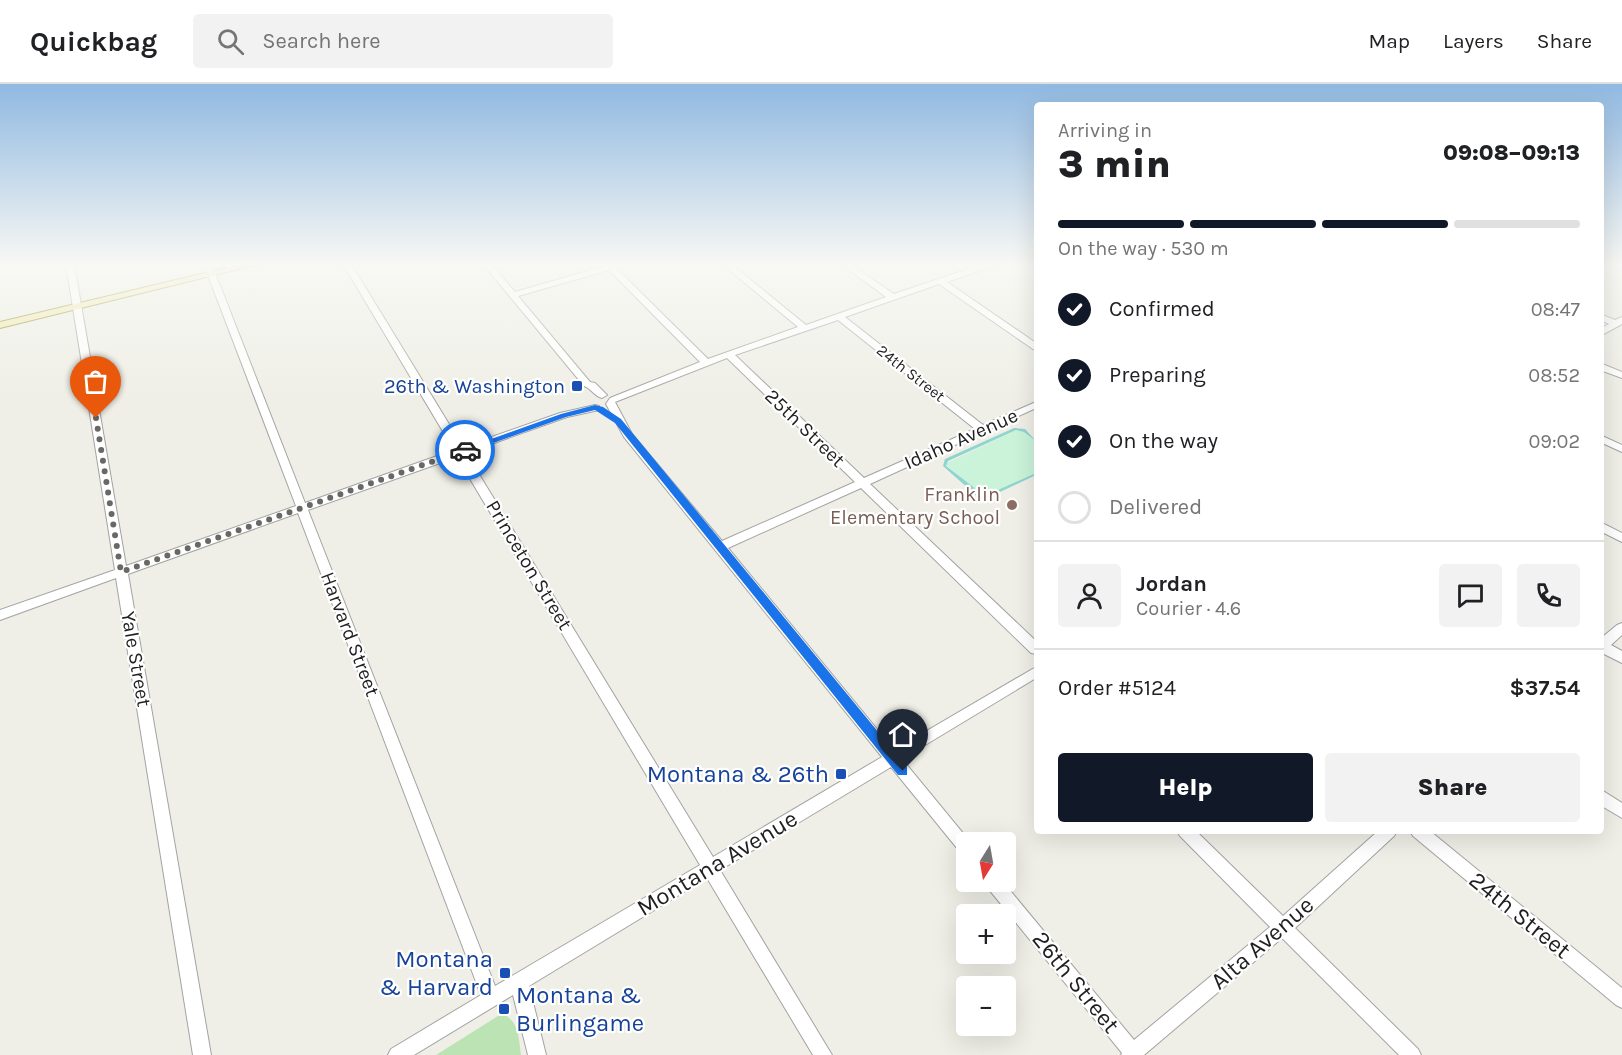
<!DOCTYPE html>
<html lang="en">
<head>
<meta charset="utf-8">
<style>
	body { margin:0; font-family:Karla,sans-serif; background:#f2f2f2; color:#202124; height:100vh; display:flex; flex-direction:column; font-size:22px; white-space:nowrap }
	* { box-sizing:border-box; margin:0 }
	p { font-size:20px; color:#757577 }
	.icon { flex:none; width:33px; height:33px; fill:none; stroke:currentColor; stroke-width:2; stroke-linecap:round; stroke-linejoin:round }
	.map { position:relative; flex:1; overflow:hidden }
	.drawer { position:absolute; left:1034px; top:18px; width:570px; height:732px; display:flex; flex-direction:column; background:#fff; border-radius:6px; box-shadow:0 6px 24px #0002 }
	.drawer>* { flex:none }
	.needle { width:39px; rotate:191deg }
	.buttons { position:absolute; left:956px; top:748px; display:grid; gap:12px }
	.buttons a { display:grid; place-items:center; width:60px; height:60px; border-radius:6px; background:#fff; box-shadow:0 6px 24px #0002; font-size:30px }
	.pin { position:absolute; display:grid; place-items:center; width:51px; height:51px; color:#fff; margin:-62px -26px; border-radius:50% 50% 50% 0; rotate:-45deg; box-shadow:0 0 6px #0007 }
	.pin .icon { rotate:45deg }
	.courier { position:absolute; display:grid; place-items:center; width:60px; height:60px; margin:-30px; border:4px solid #1a73e8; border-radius:50%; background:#fff; color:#222; box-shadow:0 2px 8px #0007 }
	.summary em { font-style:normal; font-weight:800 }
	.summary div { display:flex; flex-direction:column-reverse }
	.summary { display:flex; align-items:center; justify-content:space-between; height:102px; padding:0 24px }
	h1 { font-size:39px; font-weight:800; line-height:45px }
	.bar { display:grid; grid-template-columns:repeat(4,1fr); gap:9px 6px; align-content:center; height:72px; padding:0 24px }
	.bar i { height:8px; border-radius:4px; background:#e0e0e0 }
	.bar .selected { background:#111827 }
	.bar p { grid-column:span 4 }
	.line { display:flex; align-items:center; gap:15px; padding:0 24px; border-top:2px solid #e0e0e0 }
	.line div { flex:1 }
	.round { display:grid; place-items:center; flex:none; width:63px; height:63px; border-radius:6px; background:#f2f2f2 }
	ol { padding:0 24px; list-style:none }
	li { display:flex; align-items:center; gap:18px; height:66px }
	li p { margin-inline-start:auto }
	li .icon { padding:6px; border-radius:50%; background:#111827; color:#fff; stroke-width:4 }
	li:last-child { color:#757577 }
	li i { width:33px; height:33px; border:3px solid #e0e0e0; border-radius:50% }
	.cta { display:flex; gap:12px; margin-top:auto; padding:12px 24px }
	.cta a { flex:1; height:69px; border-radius:6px; background:#111827; color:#fff; font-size:24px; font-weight:800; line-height:69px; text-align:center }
	.cta a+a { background:#f2f2f2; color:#202124 }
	header { display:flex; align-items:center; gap:36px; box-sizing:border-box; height:84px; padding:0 30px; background:#fff; border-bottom:2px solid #e0e0e0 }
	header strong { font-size:28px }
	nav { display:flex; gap:33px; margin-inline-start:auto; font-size:21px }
	.search { width:420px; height:54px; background:#f2f2f2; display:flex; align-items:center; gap:15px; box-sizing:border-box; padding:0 21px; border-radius:6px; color:#757577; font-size:22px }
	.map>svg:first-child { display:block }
	.grass { fill:#bce3b3 }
	.park { fill:#caf3da }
	.pitch { fill:#8fd4cf }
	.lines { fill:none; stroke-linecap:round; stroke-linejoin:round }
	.minor-casing { stroke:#a3a3a3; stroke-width:2 }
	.major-casing { stroke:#898612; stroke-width:2 }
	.minor { fill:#fff; fill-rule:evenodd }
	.major { fill:#f1e8aa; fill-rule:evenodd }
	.route { fill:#1a73e8 }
	.done { stroke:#686865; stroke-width:6; stroke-dasharray:0 10.8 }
	.transit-dot { fill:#1a4fb4; stroke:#fff; stroke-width:2 }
	.education-dot { fill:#8d6e63; stroke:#fff; stroke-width:2 }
	.labels { text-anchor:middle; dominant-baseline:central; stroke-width:4.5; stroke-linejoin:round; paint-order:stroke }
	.far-street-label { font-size:16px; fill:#1f1f1f; stroke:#fff }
	.transit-label { font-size:20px; fill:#164399; stroke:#fff; text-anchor:end }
	.street-label { font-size:20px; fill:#1f1f1f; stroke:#fff }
	.education-label { font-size:20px; fill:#785e54; stroke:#fff; text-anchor:end }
	.near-transit-label { font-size:24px; fill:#164399; stroke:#fff; text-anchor:end }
	.near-street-label { font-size:24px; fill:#1f1f1f; stroke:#fff }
</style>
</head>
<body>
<header>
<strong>Quickbag</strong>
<div class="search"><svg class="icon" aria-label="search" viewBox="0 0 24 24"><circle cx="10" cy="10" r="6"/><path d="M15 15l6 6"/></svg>Search here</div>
<nav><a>Map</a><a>Layers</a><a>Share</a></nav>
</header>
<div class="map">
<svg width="1622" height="971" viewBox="0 0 1622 971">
	<rect width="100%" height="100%" fill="#efefe7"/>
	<path class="grass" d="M505 931C519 939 519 956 521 971H436L498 932Z"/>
	<path class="park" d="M1016 346 1024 348 1036 357V389L988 412 980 411 945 380Z"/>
	<path class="pitch" d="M1014 344 1025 345 1036 357 1024 348 1016 346 948 377 946 382 985 412 1036 389V391L985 415 978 413 943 382 945 375Z"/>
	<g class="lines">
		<defs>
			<g id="minor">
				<path d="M66 180H74L126 482 296 422 206 186 207 184 214 186 305 419 454 366 343 180H351L463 363 560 329 595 321 599 322V326L567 333 466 369 713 773 882 673 624 353 606 320 610 314 700 278 609 186 518 212 590 298 595 299 607 311 602 314C594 312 591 304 584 302L483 180H491L515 208 605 182 603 180H625L616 184 708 275 798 243 722 180H731L806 241 886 213 841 180H850L894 210 983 180H994L993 182 947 198 1036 259V266L1033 265 939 200 845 233 983 341 1036 318V324L870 400 1036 557V570L1031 569 861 404 728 464 894 666 1036 583V594L902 675 971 759H966V771L961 769 891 683 720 786 832 971H813L707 794 529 902 546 971H528L513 911 414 971H388L391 965 481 911 298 429 128 490 211 971H193L116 494 0 536V526L115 486ZM838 236 975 345 864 394 735 271ZM727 274 855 398 722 457 632 350 615 318ZM457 373 700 781 495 902 308 426Z"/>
				<path d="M223 180H231L234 186 227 188Z"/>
				<path d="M1611 180H1622V184Z"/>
				<path d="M1600 230 1615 236 1622 233V240L1600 252V245L1609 240 1600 236Z"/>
				<path d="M1600 279 1622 288V294L1600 286Z"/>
				<path d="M1600 351 1622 361V368L1600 358Z"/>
				<path d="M1600 438 1622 449V458L1600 447Z"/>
				<path d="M1622 539V551L1611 561 1622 567V579L1600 568V555L1617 541Z"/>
				<path d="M1600 705 1622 719V734L1600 721Z"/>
				<path d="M1177 747H1196L1283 832 1378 747H1397L1394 752 1295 844 1418 965 1421 971H1399L1282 854 1144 971H1121L1122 969 987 803 985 798H1003L1134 956 1270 843 1180 752Z"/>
				<path d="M1410 747H1430L1622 904V924L1616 921 1413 752Z"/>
			</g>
			<path id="major" d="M243 180H259L0 244V238Z"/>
		</defs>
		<use href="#minor" class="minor-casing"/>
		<use href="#major" class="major-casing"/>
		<use href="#minor" class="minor"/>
		<use href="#major" class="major"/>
	</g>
	<linearGradient id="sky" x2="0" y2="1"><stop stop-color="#90b9e1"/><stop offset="0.57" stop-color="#f8f8f4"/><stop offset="1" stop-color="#f8f8f4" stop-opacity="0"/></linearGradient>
	<rect width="1622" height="316" fill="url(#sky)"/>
	<path class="route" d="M595 321 603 323 621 335 907 683V691H898L615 339 595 326 566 333 468 368 461 366 561 330Z"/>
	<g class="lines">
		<path class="done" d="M96 334 121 488 465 366"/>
	</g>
	<g class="transit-dot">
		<rect x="571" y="296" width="12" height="12" rx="3"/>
		<rect x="835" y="684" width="12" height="12" rx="3"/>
		<rect x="499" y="883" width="12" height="12" rx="3"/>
		<rect x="498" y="919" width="12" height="12" rx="3"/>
	</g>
	<circle class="education-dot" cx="1012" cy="421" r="6"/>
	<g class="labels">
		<g class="far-street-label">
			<text transform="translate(911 289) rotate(38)">24th Street</text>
		</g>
		<g class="transit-label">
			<text x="565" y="302">26th &amp; Washington</text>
		</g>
		<g class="street-label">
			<text transform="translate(805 344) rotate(44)">25th Street</text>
			<text transform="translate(961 355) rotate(-24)">Idaho Avenue</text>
			<text transform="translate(529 481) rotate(59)">Princeton Street</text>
			<text transform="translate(350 550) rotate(69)">Harvard Street</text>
			<text transform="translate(136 575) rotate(80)">Yale Street</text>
		</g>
		<g class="education-label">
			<text x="1000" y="410">Franklin<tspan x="1000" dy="23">Elementary School</tspan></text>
		</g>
		<g class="near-transit-label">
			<text x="829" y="690">Montana &amp; 26th</text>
			<text x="493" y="875">Montana<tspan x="493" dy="28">&amp; Harvard</tspan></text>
			<text x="516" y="911" text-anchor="start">Montana &amp;<tspan x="516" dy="28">Burlingame</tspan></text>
		</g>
		<g class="near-street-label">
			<text transform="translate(717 779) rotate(-31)">Montana Avenue</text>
			<text transform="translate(1520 831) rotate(39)">24th Street</text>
			<text transform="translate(1262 859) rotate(-41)">Alta Avenue</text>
			<text transform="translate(1076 898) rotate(51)">26th Street</text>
		</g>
	</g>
</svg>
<div class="buttons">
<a><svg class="needle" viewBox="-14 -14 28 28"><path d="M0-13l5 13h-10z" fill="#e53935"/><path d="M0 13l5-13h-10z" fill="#757577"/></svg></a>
<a>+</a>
<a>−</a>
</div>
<div class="pin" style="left:96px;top:334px;background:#ea580c"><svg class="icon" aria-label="bag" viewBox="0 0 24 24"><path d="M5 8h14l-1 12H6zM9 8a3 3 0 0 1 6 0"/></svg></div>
<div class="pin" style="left:903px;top:687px;background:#1f2937"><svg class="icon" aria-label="home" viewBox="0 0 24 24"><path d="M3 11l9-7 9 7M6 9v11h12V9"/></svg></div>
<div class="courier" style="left:465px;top:366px"><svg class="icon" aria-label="car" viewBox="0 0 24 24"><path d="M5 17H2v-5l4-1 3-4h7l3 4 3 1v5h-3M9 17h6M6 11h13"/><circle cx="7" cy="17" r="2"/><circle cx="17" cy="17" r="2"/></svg></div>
<section class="drawer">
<div class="summary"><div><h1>3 min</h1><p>Arriving in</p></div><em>09:08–09:13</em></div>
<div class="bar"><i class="selected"></i><i class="selected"></i><i class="selected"></i><i></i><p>On the way · 530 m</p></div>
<ol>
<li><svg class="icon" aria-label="check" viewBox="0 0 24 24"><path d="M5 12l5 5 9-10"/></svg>Confirmed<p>08:47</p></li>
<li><svg class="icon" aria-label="check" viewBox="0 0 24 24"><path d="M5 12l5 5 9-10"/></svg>Preparing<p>08:52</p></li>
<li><svg class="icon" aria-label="check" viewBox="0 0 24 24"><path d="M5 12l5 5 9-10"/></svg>On the way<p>09:02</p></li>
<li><i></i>Delivered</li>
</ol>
<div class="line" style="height:108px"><a class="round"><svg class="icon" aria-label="person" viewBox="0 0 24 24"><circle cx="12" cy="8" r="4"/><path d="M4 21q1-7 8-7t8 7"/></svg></a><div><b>Jordan</b><p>Courier · 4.6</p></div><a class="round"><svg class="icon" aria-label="chat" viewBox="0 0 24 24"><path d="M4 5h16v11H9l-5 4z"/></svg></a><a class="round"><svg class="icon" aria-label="phone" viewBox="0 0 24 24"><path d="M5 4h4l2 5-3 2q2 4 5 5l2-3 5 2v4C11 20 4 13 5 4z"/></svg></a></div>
<div class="line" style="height:78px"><div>Order #5124</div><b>$37.54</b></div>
<div class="cta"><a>Help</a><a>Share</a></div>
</section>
</div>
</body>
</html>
